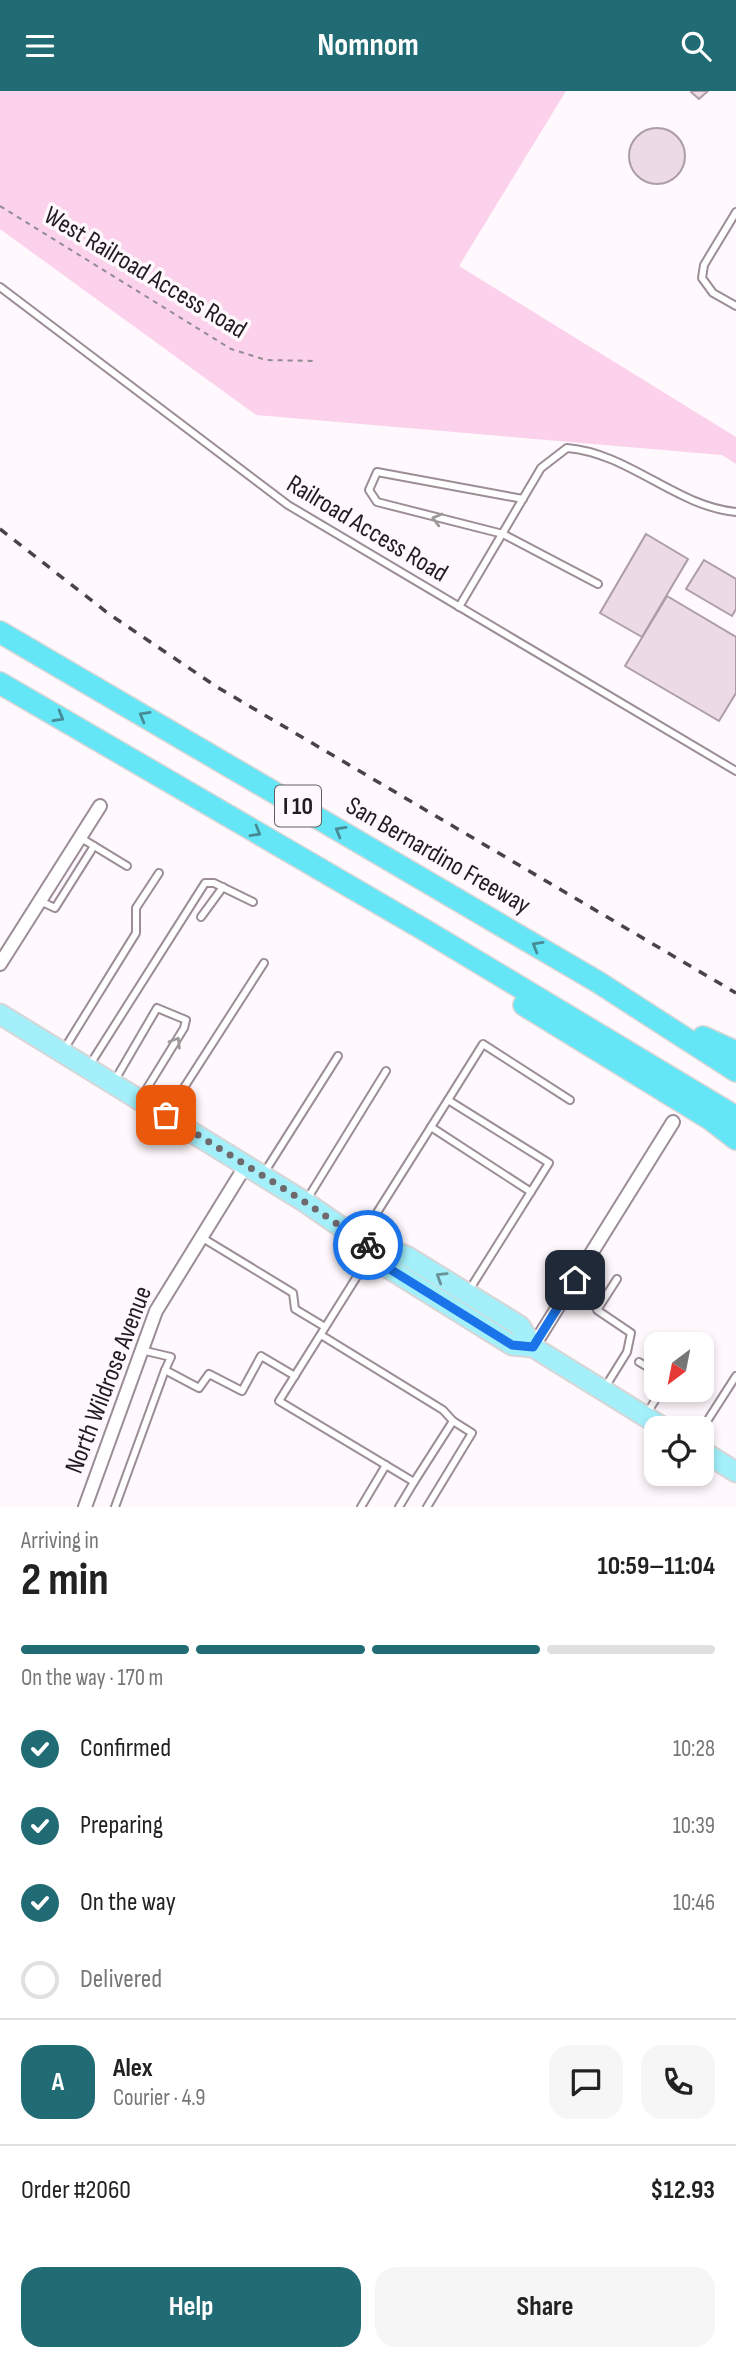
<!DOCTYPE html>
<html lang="en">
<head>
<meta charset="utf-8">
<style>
	body { margin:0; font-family:"Sofia Sans Condensed",sans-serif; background:#f6f6f6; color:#222; height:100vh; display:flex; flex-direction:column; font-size:26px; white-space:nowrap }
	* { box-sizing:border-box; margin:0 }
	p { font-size:23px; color:#767676 }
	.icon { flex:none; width:38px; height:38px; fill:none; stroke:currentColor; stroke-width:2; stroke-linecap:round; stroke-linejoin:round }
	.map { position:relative; height:1416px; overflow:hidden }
	.details { display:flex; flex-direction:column; background:#fff; flex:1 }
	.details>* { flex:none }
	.needle { width:46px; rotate:212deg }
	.controls { position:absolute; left:644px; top:1241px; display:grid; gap:14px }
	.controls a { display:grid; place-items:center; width:70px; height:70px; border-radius:14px; background:#fff; box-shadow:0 4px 10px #0003; font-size:35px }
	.pin { position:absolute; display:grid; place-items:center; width:60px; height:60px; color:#fff; margin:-30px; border-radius:14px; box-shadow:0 4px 10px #0006 }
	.courier { position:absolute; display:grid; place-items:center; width:70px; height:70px; margin:-35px; border:5px solid #1a73e8; border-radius:50%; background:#fff; color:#222; box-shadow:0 2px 9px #0007 }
	.summary em { font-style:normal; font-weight:700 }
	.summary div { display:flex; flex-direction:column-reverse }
	.summary { display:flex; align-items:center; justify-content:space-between; height:119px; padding:0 21px }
	h1 { font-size:46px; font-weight:700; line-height:52px }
	.bar { display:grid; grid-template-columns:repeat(4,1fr); gap:10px 7px; align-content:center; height:84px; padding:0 21px }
	.bar i { height:9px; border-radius:5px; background:#e0e0e0 }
	.bar .on { background:#206b74 }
	.bar p { grid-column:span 4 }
	.line { display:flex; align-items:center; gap:18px; padding:0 21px; border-top:2px solid #e0e0e0 }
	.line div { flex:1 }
	.round { display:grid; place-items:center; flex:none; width:74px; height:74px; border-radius:21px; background:#f6f6f6 }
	ol { padding:0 21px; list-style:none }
	li { display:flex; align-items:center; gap:21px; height:77px }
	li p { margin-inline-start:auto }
	li .icon { padding:7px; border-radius:50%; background:#206b74; color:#fff; stroke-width:4 }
	li:last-child { color:#767676 }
	li i { width:38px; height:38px; border:4px solid #e0e0e0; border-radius:50% }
	.button { display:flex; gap:14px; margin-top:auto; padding:14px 21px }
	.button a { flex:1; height:80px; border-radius:21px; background:#206b74; color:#fff; font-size:28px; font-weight:700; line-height:80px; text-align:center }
	.button a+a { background:#f6f6f6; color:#222 }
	header { display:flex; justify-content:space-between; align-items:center; height:91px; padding:0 21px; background:#206b74; color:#fff; font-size:32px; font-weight:700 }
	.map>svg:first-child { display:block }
	.green { fill:#fbd1ec }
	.building { fill:#ecdbe6; stroke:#ad9da7; stroke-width:2 }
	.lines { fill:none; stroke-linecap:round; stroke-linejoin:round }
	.service-casing { stroke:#9c8d97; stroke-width:10 }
	.minor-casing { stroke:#9c8d97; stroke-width:16 }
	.primary-casing { stroke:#d7d6d7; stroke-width:23 }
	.motorway-casing { stroke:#d7d6d7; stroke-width:24 }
	.path { stroke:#928c90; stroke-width:2; stroke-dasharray:5 5; stroke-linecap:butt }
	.service { stroke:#fff; stroke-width:6 }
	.minor { stroke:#fff; stroke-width:12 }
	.primary { stroke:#a3f0fa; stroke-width:19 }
	.motorway { stroke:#65e6f6; stroke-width:21 }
	.rail { stroke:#494347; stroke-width:3.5; stroke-dasharray:9 9; stroke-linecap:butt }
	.oneway { stroke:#9c999b }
	.oneway2 { stroke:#478b96 }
	.oneway3 { stroke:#699198 }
	.done { stroke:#6f696d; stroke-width:7; stroke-dasharray:0 12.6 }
	.route { stroke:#1a73e8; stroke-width:9 }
	.labels { text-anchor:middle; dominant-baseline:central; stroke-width:7; stroke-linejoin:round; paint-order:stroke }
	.shield { fill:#fff8fc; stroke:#645e62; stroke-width:2 }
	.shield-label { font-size:24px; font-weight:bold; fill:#221c20 }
	.street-label { font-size:26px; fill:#221c20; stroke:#fff8fc }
</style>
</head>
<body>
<header><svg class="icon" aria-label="menu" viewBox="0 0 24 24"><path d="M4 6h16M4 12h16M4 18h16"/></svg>Nomnom<svg class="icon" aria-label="search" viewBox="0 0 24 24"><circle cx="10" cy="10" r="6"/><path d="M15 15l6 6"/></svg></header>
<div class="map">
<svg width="736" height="1416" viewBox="0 0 736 1416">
	<rect width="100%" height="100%" fill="#fff8fc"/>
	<path class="green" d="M0 0H566L459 175 736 346V373L722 364 256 324 0 138Z"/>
	<g class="building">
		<path d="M708 0 699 8 691 1V0Z"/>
		<circle cx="657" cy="65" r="28"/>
		<path d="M646 443 688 468 642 546 600 522Z"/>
		<path d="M704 469 736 488V518L732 525 686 498Z"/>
		<path d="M667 505 736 546V602L719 630 625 575Z"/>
	</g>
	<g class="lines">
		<defs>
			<g id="service">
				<path d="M736 121 704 174 702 187 713 202 736 215"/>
				<path d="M0 196 288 414 736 680"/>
				<path d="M523 408 377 381 369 399 377 411 503 443 598 493"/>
				<path d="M459 516 541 377 567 357C629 362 675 415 736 421"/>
				<path d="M81 747 127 775"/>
				<path d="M40 810 55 817 94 755"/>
				<path d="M201 826 223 796"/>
				<path d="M63 960 136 842V817L159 782"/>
				<path d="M89 975 205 792H214L253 811"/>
				<path d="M115 989 157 917 186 929 184 937 141 1007"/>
				<path d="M448 1009 483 953 570 1009"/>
				<path d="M167 1023 264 872"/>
				<path d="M431 1036 531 1101"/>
				<path d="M264 1082 338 965"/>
				<path d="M306 1110 386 980"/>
				<path d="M201 1146 293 1202 295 1218 325 1236"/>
				<path d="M361 1147 448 1009 549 1072 468 1201"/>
				<path d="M321 1244 443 1319 453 1330 414 1391 279 1310 371 1163"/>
				<path d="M141 1259 171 1266 165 1279 199 1297 209 1283 242 1300 261 1265 295 1285"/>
				<path d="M639 1271 656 1281"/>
				<path d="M604 1298 627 1261 631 1242 597 1219 617 1188"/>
				<path d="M686 1298V1299"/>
				<path d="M646 1324 662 1298"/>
				<path d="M702 1338 736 1285"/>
				<path d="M115 1416 165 1279"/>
				<path d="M361 1416 386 1374"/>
				<path d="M399 1416 414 1391"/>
				<path d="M427 1416 472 1342 453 1330"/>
			</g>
			<g id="minor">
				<path d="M0 873 100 715"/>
				<path d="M533 1256 673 1031"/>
				<path d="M85 1416 156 1220 246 1074"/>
			</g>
			<g id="primary">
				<path d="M0 923 305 1111 373 1158 385 1175 512 1254 533 1256 664 1337"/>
				<path d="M373 1158 393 1160 408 1166 520 1235 533 1256"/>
				<path d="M702 1360 736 1381"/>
			</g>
			<g id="motorway">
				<path d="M0 541 598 891 736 980"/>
				<path d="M0 592 428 841 736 1026"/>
				<path d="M524 914 710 1028 736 1048"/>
				<path d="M703 946 736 961"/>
			</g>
		</defs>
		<use href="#service" class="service-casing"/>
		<use href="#minor" class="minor-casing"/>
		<use href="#primary" class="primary-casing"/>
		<use href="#motorway" class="motorway-casing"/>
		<path class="path" d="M0 115 231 258 266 269 317 270"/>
		<use href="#service" class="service"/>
		<use href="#minor" class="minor"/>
		<use href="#primary" class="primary"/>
		<use href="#motorway" class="motorway"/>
		<path class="rail" d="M0 438 109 523 217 596 736 902"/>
	</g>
	<defs><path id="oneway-chevron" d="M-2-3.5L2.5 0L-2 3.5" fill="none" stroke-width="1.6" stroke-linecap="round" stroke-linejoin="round" transform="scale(1.75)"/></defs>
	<g class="oneway">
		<use href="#oneway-chevron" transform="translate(437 428) rotate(-165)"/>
		<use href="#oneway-chevron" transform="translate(176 951) rotate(-58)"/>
	</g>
	<g class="oneway2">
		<use href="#oneway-chevron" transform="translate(144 625) rotate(-150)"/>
		<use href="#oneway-chevron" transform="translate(59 626) rotate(30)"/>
		<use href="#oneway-chevron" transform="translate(340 740) rotate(-150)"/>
		<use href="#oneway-chevron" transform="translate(256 741) rotate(30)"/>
		<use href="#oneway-chevron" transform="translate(537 855) rotate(-150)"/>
	</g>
	<use class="oneway3" href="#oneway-chevron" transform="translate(441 1186) rotate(-148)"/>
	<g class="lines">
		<path class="done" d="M166 1024 305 1111 368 1154"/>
		<path class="route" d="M368 1154 385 1175 512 1254 533 1256 575 1189"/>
	</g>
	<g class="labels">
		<rect class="shield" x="275" y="694.5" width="46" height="41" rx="5"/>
		<g class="shield-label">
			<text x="298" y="715">I 10</text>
		</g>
		<g class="street-label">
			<text transform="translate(145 182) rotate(31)">West Railroad Access Road</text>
			<text transform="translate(367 438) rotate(31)">Railroad Access Road</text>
			<text transform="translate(438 765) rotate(30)">San Bernardino Freeway</text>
			<text transform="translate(109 1289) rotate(-69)">North Wildrose Avenue</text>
		</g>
	</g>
</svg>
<div class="controls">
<a><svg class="needle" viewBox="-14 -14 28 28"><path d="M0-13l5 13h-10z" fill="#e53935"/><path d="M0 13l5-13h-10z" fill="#767676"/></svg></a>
<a><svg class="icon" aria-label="locate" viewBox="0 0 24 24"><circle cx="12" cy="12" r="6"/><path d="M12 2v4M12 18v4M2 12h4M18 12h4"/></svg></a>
</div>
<div class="pin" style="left:166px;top:1024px;background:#ea580c"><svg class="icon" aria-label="bag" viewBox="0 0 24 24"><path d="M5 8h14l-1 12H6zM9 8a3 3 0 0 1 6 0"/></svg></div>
<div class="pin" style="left:575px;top:1189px;background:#1f2937"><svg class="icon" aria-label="home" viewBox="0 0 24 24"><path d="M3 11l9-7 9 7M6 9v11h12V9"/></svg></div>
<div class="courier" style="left:368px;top:1154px"><svg class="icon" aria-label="bike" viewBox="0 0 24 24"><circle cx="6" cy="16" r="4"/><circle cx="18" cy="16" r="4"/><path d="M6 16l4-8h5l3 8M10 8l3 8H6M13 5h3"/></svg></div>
</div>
<section class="details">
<div class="summary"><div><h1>2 min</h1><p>Arriving in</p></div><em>10:59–11:04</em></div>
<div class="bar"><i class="on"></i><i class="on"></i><i class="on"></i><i></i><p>On the way · 170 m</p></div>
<ol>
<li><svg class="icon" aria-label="check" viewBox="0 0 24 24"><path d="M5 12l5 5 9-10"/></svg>Confirmed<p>10:28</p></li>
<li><svg class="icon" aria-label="check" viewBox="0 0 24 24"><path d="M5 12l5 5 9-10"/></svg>Preparing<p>10:39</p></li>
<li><svg class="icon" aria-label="check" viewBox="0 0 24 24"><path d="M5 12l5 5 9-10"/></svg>On the way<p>10:46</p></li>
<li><i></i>Delivered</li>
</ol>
<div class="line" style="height:126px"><b class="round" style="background:#206b74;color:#fff">A</b><div><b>Alex</b><p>Courier · 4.9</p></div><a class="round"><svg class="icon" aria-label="chat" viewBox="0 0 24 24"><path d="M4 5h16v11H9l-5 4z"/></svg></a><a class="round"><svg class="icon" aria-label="phone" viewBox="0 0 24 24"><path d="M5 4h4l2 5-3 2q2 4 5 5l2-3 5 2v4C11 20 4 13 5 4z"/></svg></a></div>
<div class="line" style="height:91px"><div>Order #2060</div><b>$12.93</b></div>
<div class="button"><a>Help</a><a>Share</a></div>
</section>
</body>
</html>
